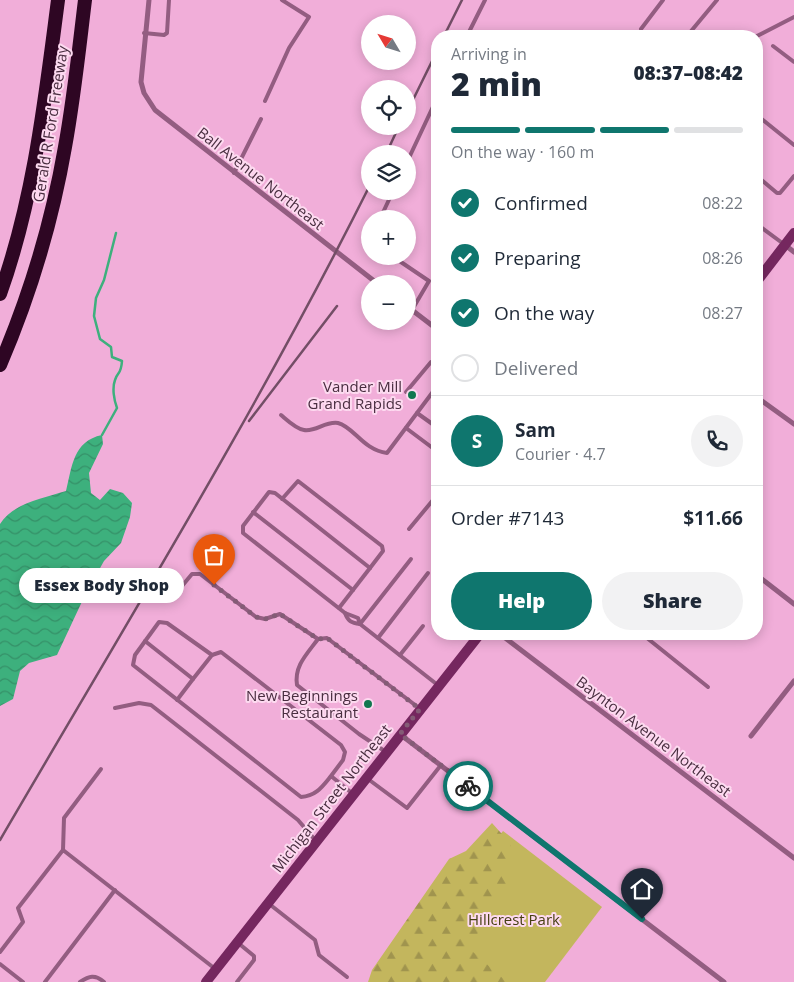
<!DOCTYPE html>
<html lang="en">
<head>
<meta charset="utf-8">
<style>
	body { margin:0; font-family:"Open Sans",sans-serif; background:#f2f2f3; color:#1f2937; height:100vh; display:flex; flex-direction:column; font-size:19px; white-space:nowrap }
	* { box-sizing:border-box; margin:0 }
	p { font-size:16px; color:#747a83 }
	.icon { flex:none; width:28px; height:28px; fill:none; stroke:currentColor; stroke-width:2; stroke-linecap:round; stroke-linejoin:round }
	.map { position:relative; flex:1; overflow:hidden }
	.panel { position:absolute; left:431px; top:30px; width:332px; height:610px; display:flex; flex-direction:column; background:#fff; border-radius:20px; box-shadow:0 2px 12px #0003 }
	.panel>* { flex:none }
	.needle { width:32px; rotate:308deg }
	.tools { position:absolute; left:361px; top:15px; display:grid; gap:10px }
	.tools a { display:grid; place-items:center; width:55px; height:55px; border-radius:50%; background:#fff; box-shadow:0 2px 12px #0003; font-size:25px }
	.pin { position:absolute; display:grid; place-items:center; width:42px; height:42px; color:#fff; margin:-51px -21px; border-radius:50% 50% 50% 0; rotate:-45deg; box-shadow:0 0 5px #0007 }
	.pin .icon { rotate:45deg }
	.courier { position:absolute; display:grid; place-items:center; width:50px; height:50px; margin:-25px; border:4px solid #0f766e; border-radius:50%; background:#fff; color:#222; box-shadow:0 1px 6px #0007 }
	.bubble { position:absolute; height:35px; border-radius:18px; background:#fff; box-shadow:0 2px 12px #0003; font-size:16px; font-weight:800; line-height:35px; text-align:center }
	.head em { font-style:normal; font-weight:800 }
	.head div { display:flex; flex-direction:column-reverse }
	.head { display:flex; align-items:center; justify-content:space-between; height:85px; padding:0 20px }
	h1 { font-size:32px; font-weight:800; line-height:38px }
	.bar { display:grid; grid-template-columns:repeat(4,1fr); gap:8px 5px; align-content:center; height:60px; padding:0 20px }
	.bar i { height:6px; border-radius:4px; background:#e0e1e3 }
	.bar .active { background:#0f766e }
	.bar p { grid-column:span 4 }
	.line { display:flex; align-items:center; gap:12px; padding:0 20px; border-top:1px solid #e0e1e3 }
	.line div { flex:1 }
	.round { display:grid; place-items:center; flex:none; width:52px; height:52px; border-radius:26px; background:#f2f2f3 }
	ol { padding:0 20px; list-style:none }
	li { display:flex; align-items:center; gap:15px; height:55px }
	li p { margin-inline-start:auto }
	li .icon { padding:5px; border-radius:50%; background:#0f766e; color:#fff; stroke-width:4 }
	li:last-child { color:#747a83 }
	li i { width:28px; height:28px; border:2px solid #e0e1e3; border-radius:50% }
	.button { display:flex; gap:10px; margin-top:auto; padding:10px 20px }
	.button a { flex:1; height:58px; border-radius:30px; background:#0f766e; color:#fff; font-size:20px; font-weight:800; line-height:58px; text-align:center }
	.button a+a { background:#f2f2f3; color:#1f2937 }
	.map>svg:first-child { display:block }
	.green { fill:#c3b65d }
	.forest { fill:url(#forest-firs) }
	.water { fill:url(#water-waves) }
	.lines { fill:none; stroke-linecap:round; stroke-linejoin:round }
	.stream { stroke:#3db07d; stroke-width:2.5 }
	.service { stroke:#935d81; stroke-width:4 }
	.minor { stroke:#935d81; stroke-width:5 }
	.secondary { stroke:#75275f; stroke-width:10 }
	.motorway { stroke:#2e0623; stroke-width:14 }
	.rail { stroke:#734e66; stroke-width:2.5 }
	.done { stroke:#845b76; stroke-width:5; stroke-dasharray:0 9 }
	.route { stroke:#0f766e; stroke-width:6 }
	.poi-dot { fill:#11774f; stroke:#fddaf0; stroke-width:2 }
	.labels { text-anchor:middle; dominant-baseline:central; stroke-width:4; stroke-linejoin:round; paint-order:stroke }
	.street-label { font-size:15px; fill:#492e40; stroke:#fddaf0 }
	.poi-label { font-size:15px; fill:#492e40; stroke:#fddaf0; text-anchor:end }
	.park-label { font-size:15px; fill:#463f12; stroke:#fddaf0 }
</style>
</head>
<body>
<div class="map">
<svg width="794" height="982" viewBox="0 0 794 982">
	<defs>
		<pattern id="forest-firs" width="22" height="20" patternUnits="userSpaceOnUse" patternTransform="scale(1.25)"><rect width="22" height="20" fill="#c3b65d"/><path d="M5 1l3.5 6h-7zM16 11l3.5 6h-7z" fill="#a0944e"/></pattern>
		<pattern id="water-waves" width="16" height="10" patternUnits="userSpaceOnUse" patternTransform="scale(1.25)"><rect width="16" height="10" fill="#3db07d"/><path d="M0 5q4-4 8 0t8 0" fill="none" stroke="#359068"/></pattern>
	</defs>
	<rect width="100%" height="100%" fill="#f1aed9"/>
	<path class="green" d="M503 831 602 907 545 982H381Z"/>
	<path class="forest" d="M492 823 511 844 508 882 487 922 474 938 472 951 507 982H368L372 970 449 859 466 851Z"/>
	<path class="water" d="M102 435 103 444 89 473 91 493 100 500 110 489 123 493 132 503 130 517 121 543 104 561 86 593 57 655 29 663 20 671 13 699 0 706V524C13 503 44 498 66 491 72 467 73 441 102 435Z"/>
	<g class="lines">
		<path class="stream" d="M102 435 117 408C114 400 112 388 115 380 118 371 121 375 122 361L112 357 111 347 100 339 94 316 96 298 104 280 116 233"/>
		<g class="service">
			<path d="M641 29 663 0"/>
			<path d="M144 33 164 35 167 33 169 0"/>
			<path d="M467 36 485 0"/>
			<path d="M687 36 717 0"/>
			<path d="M757 36 794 17"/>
			<path d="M773 46 794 62"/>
			<path d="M265 101 289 48 309 17 282 0"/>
			<path d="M758 116 794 145"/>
			<path d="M408 160 438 96"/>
			<path d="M234 173 261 119"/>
			<path d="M758 177 777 193H780L794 176"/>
			<path d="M380 219 393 191"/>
			<path d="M758 225 785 245"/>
			<path d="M370 240V242"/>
			<path d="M392 256 429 281 412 310"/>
			<path d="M406 392 431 362H438"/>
			<path d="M417 413 438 428"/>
			<path d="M281 415C287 420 296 429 304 430 316 432 325 421 338 423 354 427 363 450 387 453L438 385"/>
			<path d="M406 428 438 452"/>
			<path d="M282 499 298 481 382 546 383 551 370 568 275 493 269 492 243 526V533L345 613 358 618 360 624"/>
			<path d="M253 512 353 590"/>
			<path d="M409 529 438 494"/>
			<path d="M177 592 192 574H200L256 617 265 619 280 614 318 639"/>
			<path d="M339 608 370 568"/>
			<path d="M345 613C348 621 351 623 360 624L439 686"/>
			<path d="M360 624 411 559"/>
			<path d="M642 634 708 687"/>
			<path d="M378 638 428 573"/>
			<path d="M145 641 193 679 212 655"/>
			<path d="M400 655 423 626"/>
			<path d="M177 700 193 679"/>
			<path d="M115 708 139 703 151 705 298 820 316 841"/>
			<path d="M386 752 359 734 297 685C294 666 307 654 318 639L327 638 419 708"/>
			<path d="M331 776 343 760 345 752 341 745 221 652 212 655 167 623 159 622 135 655 133 665 301 797C316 796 322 787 331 776L353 794"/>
			<path d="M368 779 407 808 441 765"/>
			<path d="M63 850 64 818 101 769"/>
			<path d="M268 903 315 940 319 955 347 977"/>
			<path d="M0 952 23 922 18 908 63 850 214 968"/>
			<path d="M0 964 23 982"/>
			<path d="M45 982 115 890"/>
			<path d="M80 982C89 976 95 974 104 982"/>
			<path d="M237 982 254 960V956L237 942"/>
		</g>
		<g class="minor">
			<path d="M149 0 141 82 144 93 155 110 378 284"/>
			<path d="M785 245 794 252"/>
			<path d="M408 307 438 330"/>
			<path d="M762 401 794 424"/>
			<path d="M758 576 794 604"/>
			<path d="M500 634 794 858"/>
			<path d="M401 735 724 982"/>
			<path d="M751 736 794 681"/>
		</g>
		<g class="secondary">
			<path d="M758 280 794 233"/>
			<path d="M206 982 480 634"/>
		</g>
		<g class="motorway">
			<path d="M0 294C34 199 45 99 58 0"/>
			<path d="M0 365C30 295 52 222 65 147 74 98 79 49 85 0"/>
		</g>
		<g class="rail">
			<path d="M444 36 462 0"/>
			<path d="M408 110 438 49"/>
			<path d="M386 154 399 126"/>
			<path d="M249 421 337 306"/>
			<path d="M0 840C126 624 258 409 370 185"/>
		</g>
	</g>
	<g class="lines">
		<path class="done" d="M214 585 256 617 265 619 280 614 318 639 327 638 420 709 400 734 468 786"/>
		<path class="route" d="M468 786 642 919"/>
	</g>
	<g class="poi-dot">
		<circle cx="412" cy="395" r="5"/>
		<circle cx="368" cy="704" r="5"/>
	</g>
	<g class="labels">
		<g class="street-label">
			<text transform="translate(50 124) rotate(-81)">Gerald R Ford Freeway</text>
			<text transform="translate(261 178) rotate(38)">Ball Avenue Northeast</text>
			<text transform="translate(654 736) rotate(37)">Baynton Avenue Northeast</text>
			<text transform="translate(331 798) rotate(-52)">Michigan Street Northeast</text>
		</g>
		<g class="poi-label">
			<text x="402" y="386">Vander Mill<tspan x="402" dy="17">Grand Rapids</tspan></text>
			<text x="358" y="695">New Beginnings<tspan x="358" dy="17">Restaurant</tspan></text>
		</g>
		<g class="park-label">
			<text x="514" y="919">Hillcrest Park</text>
		</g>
	</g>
</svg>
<div class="tools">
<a><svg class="needle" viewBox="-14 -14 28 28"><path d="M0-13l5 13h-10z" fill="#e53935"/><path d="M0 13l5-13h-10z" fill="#747a83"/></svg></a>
<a><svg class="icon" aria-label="locate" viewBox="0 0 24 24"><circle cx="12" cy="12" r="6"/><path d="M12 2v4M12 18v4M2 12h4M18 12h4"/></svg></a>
<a><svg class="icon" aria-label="layers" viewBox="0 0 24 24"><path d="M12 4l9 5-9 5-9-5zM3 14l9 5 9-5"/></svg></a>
<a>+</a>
<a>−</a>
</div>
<div class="pin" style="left:214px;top:585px;background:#ea580c"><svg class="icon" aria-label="bag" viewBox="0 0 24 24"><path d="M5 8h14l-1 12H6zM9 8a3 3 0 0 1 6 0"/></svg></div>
<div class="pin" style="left:642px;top:919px;background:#1f2937"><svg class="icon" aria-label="home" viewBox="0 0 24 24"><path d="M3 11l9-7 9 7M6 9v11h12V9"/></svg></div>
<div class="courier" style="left:468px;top:786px"><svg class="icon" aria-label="bike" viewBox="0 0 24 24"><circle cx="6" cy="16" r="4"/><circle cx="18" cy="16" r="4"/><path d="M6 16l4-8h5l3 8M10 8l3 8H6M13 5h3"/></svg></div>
<div class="bubble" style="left:19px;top:568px;width:165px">Essex Body Shop</div>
<section class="panel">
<div class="head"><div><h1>2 min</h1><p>Arriving in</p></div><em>08:37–08:42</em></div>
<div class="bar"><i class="active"></i><i class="active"></i><i class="active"></i><i></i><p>On the way · 160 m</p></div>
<ol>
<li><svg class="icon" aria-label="check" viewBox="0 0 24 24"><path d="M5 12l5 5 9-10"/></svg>Confirmed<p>08:22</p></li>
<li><svg class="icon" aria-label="check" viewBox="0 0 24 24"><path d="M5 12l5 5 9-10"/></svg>Preparing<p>08:26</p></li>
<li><svg class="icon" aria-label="check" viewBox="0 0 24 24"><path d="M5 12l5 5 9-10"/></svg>On the way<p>08:27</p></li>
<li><i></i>Delivered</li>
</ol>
<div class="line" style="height:90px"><b class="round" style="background:#0f766e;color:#fff">S</b><div><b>Sam</b><p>Courier · 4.7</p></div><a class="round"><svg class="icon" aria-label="phone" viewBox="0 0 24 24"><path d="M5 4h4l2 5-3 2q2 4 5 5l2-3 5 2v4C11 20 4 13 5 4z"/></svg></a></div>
<div class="line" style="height:65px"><div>Order #7143</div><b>$11.66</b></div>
<div class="button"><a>Help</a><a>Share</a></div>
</section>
</div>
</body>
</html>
